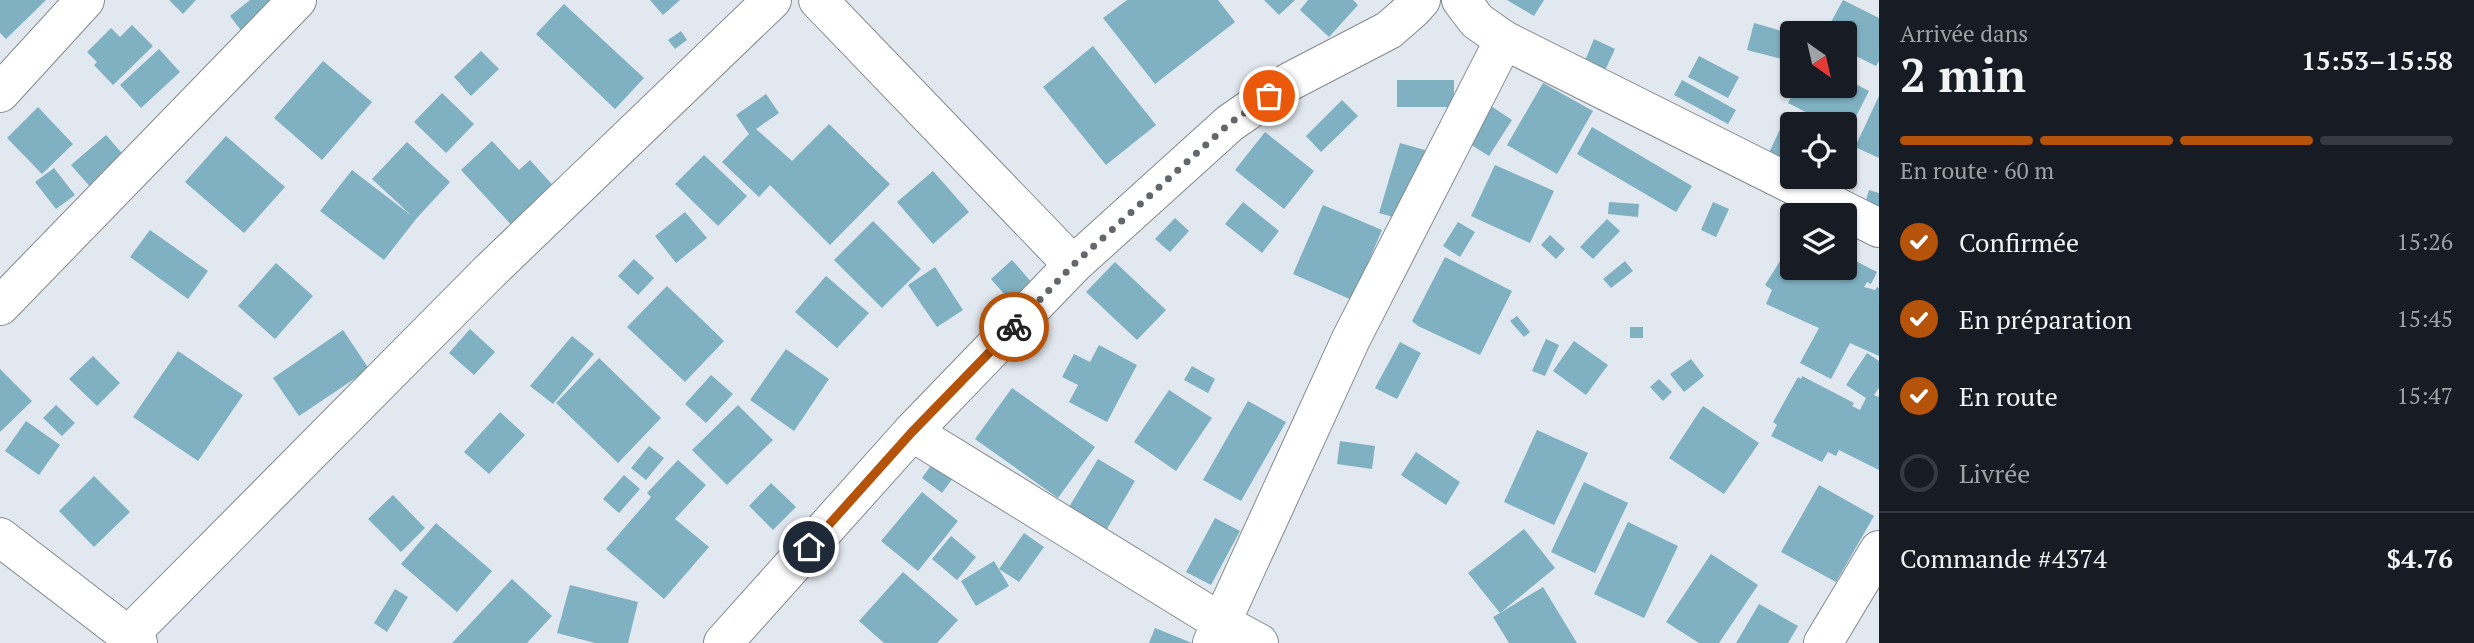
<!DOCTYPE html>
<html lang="fr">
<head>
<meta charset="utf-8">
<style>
	body { margin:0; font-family:"PT Serif",serif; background:#20242c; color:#f1f3f6; height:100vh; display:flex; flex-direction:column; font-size:26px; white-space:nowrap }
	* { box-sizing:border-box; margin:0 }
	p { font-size:23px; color:#9ea1a6 }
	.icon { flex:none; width:38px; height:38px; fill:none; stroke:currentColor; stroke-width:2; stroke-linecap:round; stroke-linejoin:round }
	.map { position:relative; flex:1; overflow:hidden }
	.side { display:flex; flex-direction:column; background:#171b24; width:595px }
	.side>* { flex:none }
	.needle { width:46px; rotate:146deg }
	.tools { position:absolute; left:1780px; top:21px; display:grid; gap:14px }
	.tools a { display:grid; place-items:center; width:77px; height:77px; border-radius:7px; background:#171b24; box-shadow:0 2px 5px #0004; font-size:35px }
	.pin { position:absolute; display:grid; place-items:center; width:60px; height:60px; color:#fff; margin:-30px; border:4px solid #fff; border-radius:50%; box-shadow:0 2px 7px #0007 }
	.courier { position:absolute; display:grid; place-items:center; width:70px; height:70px; margin:-35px; border:5px solid #b45309; border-radius:50%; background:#fff; color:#222; box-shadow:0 2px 9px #0007 }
	.overview em { font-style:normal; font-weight:600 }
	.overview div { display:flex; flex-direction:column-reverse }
	.overview { display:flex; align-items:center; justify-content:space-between; height:119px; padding:0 21px }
	h1 { font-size:46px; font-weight:600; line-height:52px }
	.bar { display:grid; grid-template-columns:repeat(4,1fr); gap:10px 7px; align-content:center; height:84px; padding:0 21px }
	.bar i { height:9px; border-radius:5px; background:#363941 }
	.bar .on { background:#b45309 }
	.bar p { grid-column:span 4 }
	.line { display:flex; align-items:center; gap:18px; padding:0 21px; border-top:2px solid #363941 }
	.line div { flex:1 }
	ol { padding:0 21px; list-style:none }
	li { display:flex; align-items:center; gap:21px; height:77px }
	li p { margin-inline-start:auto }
	li .icon { padding:7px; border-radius:50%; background:#b45309; color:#fff; stroke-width:4 }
	li:last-child { color:#9ea1a6 }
	li i { width:38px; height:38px; border:4px solid #363941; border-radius:50% }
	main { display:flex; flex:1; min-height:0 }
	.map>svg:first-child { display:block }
	.building { fill:#7fb1c2 }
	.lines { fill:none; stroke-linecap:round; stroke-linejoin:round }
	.minor-casing { stroke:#84898f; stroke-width:40 }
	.minor { stroke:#fff; stroke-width:38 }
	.done { stroke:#63666a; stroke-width:7; stroke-dasharray:0 12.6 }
	.route { stroke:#b45309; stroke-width:9 }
</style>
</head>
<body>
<main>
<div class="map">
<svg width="1879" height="643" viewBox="0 0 1879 643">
	<rect width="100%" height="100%" fill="#e2e8ef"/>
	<g class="building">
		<path d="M0 0H46L6 39 0 33Z"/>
		<path d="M169 0H196L183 14Z"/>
		<path d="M250 0H274L243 33 230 16Z"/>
		<path d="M650 0H680L663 15Z"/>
		<path d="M1127 0H1218L1235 22 1155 84 1103 18Z"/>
		<path d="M1264 0H1295L1279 15Z"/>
		<path d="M1308 0H1353L1358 5 1329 37 1300 10Z"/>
		<path d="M1507 0H1544L1534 16Z"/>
		<path d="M1843 0 1879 18V61L1876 66 1844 50V33H1825Z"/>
		<path d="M564 4 644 78 615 109 536 34Z"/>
		<path d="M1754 23 1792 34 1786 60 1747 50Z"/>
		<path d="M132 25 153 46 113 85 94 65 97 62 87 52 111 28 120 37Z"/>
		<path d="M681 31 687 40 675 49 668 40Z"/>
		<path d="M1594 39 1615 49 1601 79 1581 70Z"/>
		<path d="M1093 46 1156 125 1106 165 1043 87Z"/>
		<path d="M159 49 180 72 141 108 120 85Z"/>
		<path d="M481 51 499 69 471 96 454 77Z"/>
		<path d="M1699 56 1739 77 1728 98 1688 77Z"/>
		<path d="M323 61 372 102 322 160 274 118Z"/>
		<path d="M1844 78 1869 91 1847 134 1844 124H1829L1788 103 1797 86H1844Z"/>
		<rect x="1397" y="80" width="57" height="27"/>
		<path d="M1682 80 1736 110 1728 124 1674 95Z"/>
		<path d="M1543 83 1593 111 1557 174 1507 145Z"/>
		<path d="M442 93 474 124 446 153 414 122Z"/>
		<path d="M766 94 779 113 756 129 792 161 829 124 890 184 830 245 770 185 759 197 722 162 749 134 736 115Z"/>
		<path d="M1879 96V158L1855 147Z"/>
		<path d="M1342 100 1358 116 1321 152 1306 136Z"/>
		<path d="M1488 104 1512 120 1489 156 1465 141Z"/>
		<path d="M38 107 73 144 42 174 7 138Z"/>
		<path d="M1782 125 1792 130V167L1768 155Z"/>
		<path d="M1592 127 1692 186 1676 212 1577 154Z"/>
		<path d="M1265 132 1314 171 1284 209 1235 170Z"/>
		<path d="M106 135 127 159 92 189 71 165Z"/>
		<path d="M226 136 285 187 244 233 185 182Z"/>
		<path d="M492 141 519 170 530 160 558 191 516 230 461 170Z"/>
		<path d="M407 142 450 182 416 219 384 260 320 211 352 170 412 216 372 179Z"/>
		<path d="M1400 143 1439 154 1418 224 1379 213Z"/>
		<path d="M704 155 747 196 718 226 675 184Z"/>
		<path d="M1495 165 1554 191 1530 243 1471 216Z"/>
		<path d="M54 168 75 195 56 209 35 182Z"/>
		<path d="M933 171 969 212 933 244 897 202Z"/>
		<path d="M1869 190 1879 193V212L1864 207Z"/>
		<path d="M1243 202 1279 231 1262 253 1225 224Z"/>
		<path d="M1609 202 1639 204 1638 217 1608 214Z"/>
		<path d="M1713 202 1729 209 1716 237 1701 230Z"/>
		<path d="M1323 205 1382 230 1352 300 1293 274Z"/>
		<path d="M685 212 707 238 676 263 655 236Z"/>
		<path d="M1175 218 1189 231 1170 252 1155 239Z"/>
		<path d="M1607 219 1620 231 1593 259 1580 247Z"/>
		<path d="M873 221 921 269 882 308 834 260Z"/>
		<path d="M1458 222 1475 232 1460 257 1443 246Z"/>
		<path d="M150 230 208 271 188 299 130 257Z"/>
		<path d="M1550 235 1565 249 1556 259 1541 245Z"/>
		<path d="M1792 242V268H1844V255L1877 272 1871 284 1867 282 1864 287 1875 290 1877 287 1879 288V356L1850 343 1831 379 1800 363 1819 328 1766 304 1772 290 1765 285Z"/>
		<path d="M1445 257 1512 291 1480 355 1418 326 1412 321Z"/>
		<path d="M634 259 654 278 638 295 618 276Z"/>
		<path d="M1012 260 1033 284 1012 303 991 279Z"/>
		<path d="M1625 261 1633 271 1611 288 1603 279Z"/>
		<path d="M1115 262 1166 310 1137 340 1086 292Z"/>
		<path d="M276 263 313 296 275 339 238 306Z"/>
		<path d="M935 267 963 310 937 327 908 285Z"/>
		<path d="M826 276 869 313 837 348 795 312Z"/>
		<path d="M667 286 724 341 685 382 627 327Z"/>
		<path d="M1517 316 1530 332 1524 337 1510 321Z"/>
		<rect x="1630" y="327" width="13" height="11"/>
		<path d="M470 329 495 352 474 375 449 353Z"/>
		<path d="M343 330 369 369 299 416 273 378Z"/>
		<path d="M572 336 594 354 553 404 530 386Z"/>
		<path d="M1546 339 1559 345 1545 376 1532 371Z"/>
		<path d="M1574 341 1608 365 1586 395 1553 371Z"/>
		<path d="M1400 342 1421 353 1397 399 1375 388Z"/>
		<path d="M1099 345 1137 365 1107 422 1069 402 1078 385 1062 377 1074 354 1090 362Z"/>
		<path d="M786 349 829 379 794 431 750 400Z"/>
		<path d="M178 351 243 395 198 461 133 417Z"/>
		<path d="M1867 353 1879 361V388L1874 395 1879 397V470L1839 450 1836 456 1828 452 1822 462 1771 436 1777 425 1773 422 1798 377 1801 379 1802 376 1854 403 1852 406 1860 410 1866 398 1846 385Z"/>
		<path d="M93 356 120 383 97 406 69 379Z"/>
		<path d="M599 358 661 418 618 463 556 403Z"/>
		<path d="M1691 359 1704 376 1684 392 1670 374Z"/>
		<path d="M1192 366 1215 379 1208 393 1184 380Z"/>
		<path d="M0 369 32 401 0 432Z"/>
		<path d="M711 375 733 394 706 423 685 404Z"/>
		<path d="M1659 379 1672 392 1663 401 1650 387Z"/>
		<path d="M1012 388 1095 447 1058 498 975 439Z"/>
		<path d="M1169 390 1212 418 1176 471 1134 442Z"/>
		<path d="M1248 401 1286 422 1241 501 1203 480Z"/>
		<path d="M56 405 75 423 62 436 43 418Z"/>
		<path d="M738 405 773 440 727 485 692 450Z"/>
		<path d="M1703 406 1759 443 1724 494 1669 458Z"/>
		<path d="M500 412 525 435 489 474 464 452Z"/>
		<path d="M26 421 60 445 39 475 5 451Z"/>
		<path d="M1537 430 1588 453 1554 525 1504 502Z"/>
		<path d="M1340 441 1375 446 1372 469 1337 464Z"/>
		<path d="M649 446 664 458 646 480 631 468Z"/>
		<path d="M1416 452 1460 482 1446 505 1401 475Z"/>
		<path d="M940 453 961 467 942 493 922 478Z"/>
		<path d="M1098 459 1135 481 1104 534 1066 512Z"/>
		<path d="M678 460 706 485 675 519 709 547 664 599 606 549 651 497 647 493Z"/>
		<path d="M624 475 640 489 619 513 603 499Z"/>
		<path d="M94 476 130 512 94 547 59 511Z"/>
		<path d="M1584 482 1628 503 1595 573 1551 552Z"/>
		<path d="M771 483 796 507 773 530 749 506Z"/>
		<path d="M1819 485 1874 516 1836 582 1781 552Z"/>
		<path d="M922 492 958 521 918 571 881 541Z"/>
		<path d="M393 495 425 528 401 552 368 519Z"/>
		<path d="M1215 518 1240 531 1211 585 1186 572Z"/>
		<path d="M1628 522 1678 546 1644 618 1594 594Z"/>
		<path d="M436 523 492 571 457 612 401 564Z"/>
		<path d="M1524 529 1555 568 1500 613 1543 587 1577 643H1509L1493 617 1500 613 1468 573Z"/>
		<path d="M1024 533 1044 547 1019 582 999 569Z"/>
		<path d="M951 536 976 557 957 580 932 559Z"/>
		<path d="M1711 554 1758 585 1719 643H1699L1666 622Z"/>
		<path d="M994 561 1009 586 976 606 961 581Z"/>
		<path d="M903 572 958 620 937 643H884L859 621Z"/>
		<path d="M512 579 552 616 527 643H452Z"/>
		<path d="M570 585 638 602 628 643H595L557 633Z"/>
		<path d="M395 589 408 597 387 632 374 623Z"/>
		<path d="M1759 604 1798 626 1788 643H1736Z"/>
		<path d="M1155 628 1192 643H1149Z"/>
	</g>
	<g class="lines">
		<defs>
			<g id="minor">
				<path d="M818 0 1073 265"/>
				<path d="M1461 0 1477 21 1504 40 1879 228"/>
				<path d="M0 93 85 0"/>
				<path d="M0 306 297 0"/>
				<path d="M912 432 1222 623 1259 643"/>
				<path d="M0 537 138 643"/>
				<path d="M129 635 490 271 772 0"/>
				<path d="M723 643 912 432 1073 265 1230 123 1289 82 1389 30 1413 9 1421 0"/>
				<path d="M1212 643 1351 339 1504 40"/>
				<path d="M1823 643 1879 550"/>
			</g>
		</defs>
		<use href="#minor" class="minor-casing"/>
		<use href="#minor" class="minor"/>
	</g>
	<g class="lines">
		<path class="done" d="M1014 327 1073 265 1230 123 1269 96"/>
		<path class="route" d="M809 547 912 432 1014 327"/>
	</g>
</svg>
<div class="tools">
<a><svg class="needle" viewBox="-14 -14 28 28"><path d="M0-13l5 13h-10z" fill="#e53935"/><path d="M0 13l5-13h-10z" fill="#9ea1a6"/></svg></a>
<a><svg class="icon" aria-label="locate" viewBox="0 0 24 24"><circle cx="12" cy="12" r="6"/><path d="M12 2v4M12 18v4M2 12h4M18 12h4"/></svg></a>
<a><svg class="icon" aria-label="layers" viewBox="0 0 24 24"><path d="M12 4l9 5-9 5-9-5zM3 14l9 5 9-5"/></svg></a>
</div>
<div class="pin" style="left:1269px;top:96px;background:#ea580c"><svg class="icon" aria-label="bag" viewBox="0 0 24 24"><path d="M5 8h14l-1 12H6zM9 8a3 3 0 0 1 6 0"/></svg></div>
<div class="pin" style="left:809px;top:547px;background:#1f2937"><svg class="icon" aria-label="home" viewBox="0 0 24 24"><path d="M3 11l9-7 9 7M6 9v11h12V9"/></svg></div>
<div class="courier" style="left:1014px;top:327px"><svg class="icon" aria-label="bike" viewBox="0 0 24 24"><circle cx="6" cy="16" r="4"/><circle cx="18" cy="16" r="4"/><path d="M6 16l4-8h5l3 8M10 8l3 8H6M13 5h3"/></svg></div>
</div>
<section class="side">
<div class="overview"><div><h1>2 min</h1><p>Arrivée dans</p></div><em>15:53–15:58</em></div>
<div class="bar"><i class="on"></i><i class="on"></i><i class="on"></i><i></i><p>En route · 60 m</p></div>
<ol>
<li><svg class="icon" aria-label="check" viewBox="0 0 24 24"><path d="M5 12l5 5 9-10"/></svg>Confirmée<p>15:26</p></li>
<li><svg class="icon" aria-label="check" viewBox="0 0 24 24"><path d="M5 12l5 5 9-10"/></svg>En préparation<p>15:45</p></li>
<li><svg class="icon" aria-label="check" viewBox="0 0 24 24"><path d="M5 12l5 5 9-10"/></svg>En route<p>15:47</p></li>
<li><i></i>Livrée</li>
</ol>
<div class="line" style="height:91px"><div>Commande #4374</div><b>$4.76</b></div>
</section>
</main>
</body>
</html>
